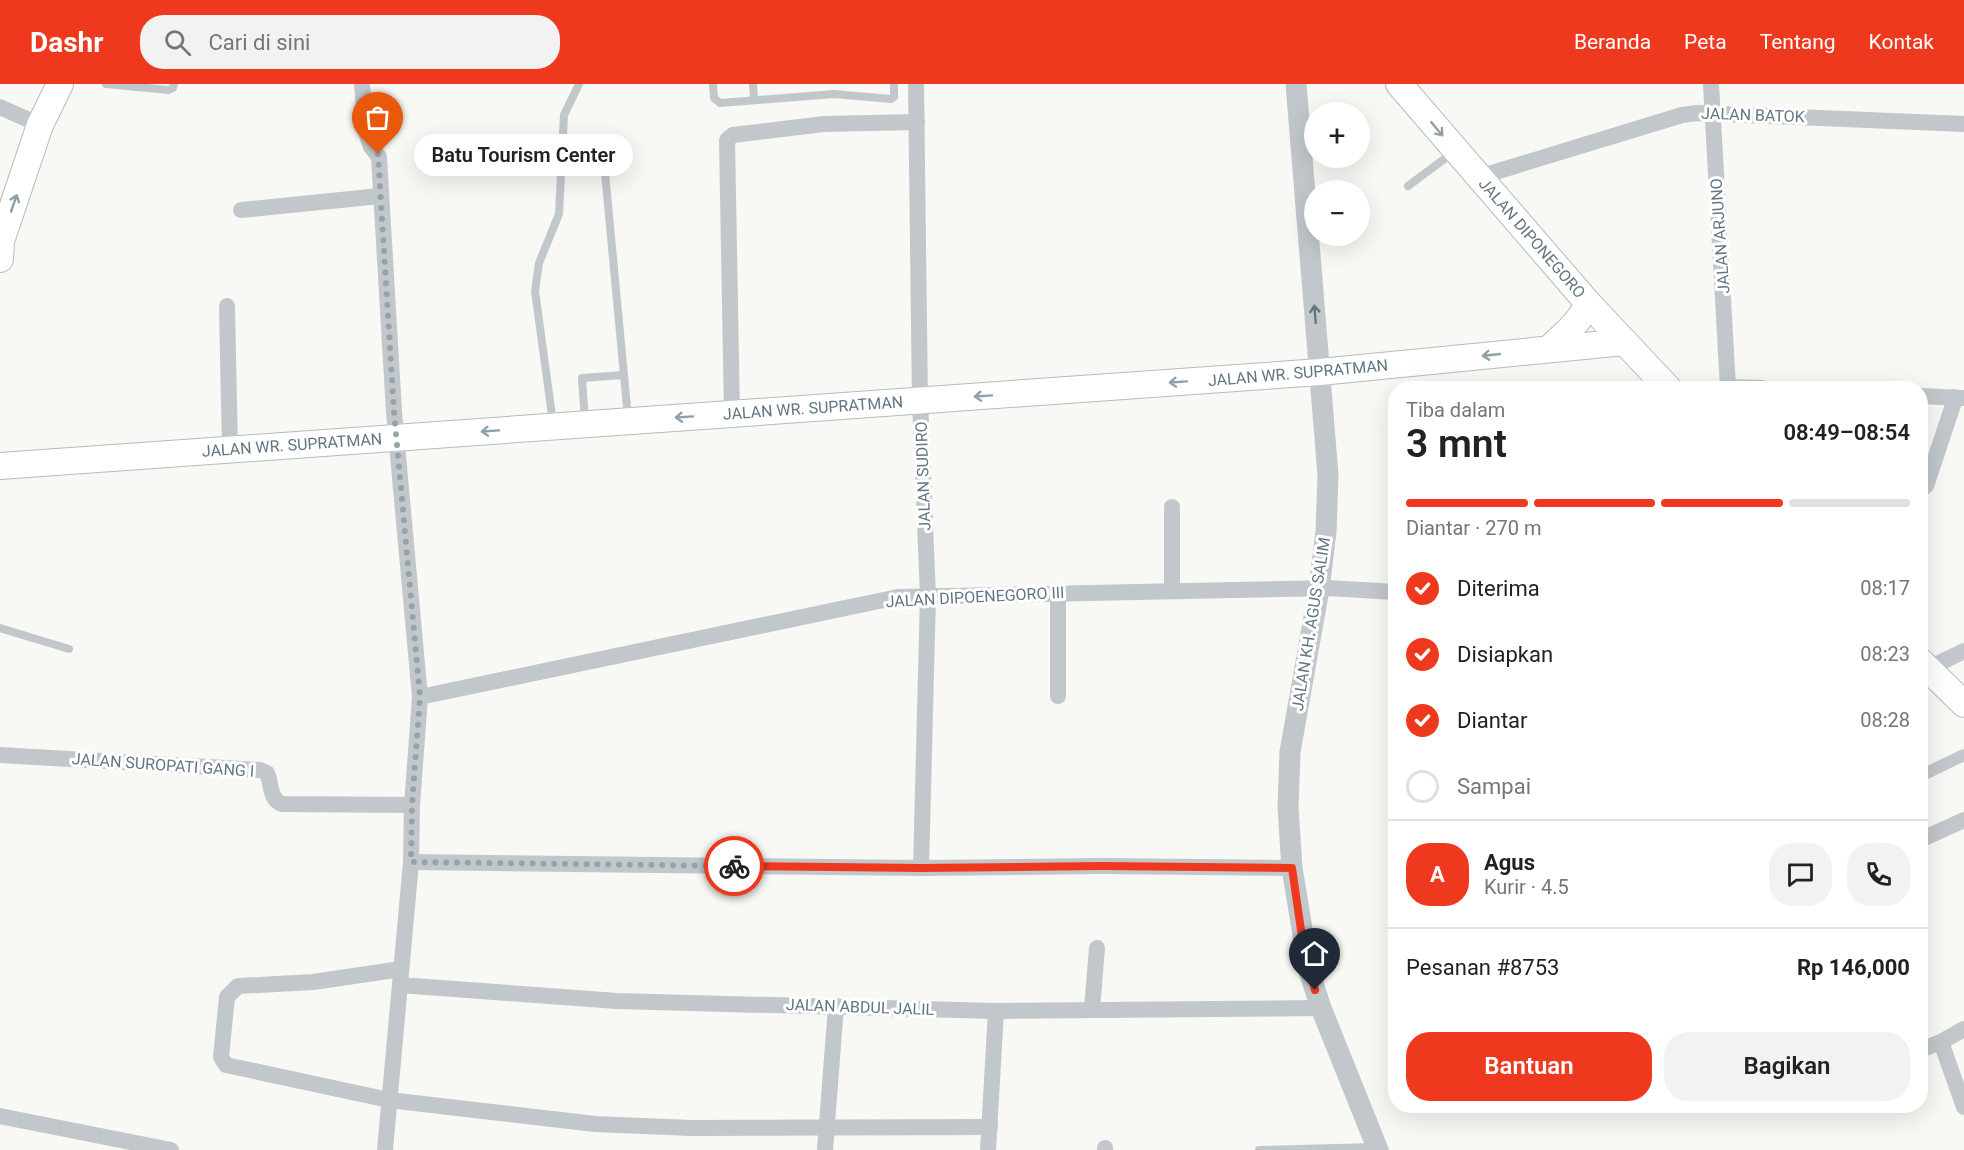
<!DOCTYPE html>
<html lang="id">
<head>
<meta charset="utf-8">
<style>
	body { margin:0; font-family:Roboto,sans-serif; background:#f2f2f2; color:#222; height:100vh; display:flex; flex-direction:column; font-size:22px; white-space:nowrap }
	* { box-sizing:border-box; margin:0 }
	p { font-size:20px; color:#767676 }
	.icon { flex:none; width:33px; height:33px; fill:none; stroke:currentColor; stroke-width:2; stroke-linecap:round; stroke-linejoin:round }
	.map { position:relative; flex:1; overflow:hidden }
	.panel { position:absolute; left:1388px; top:297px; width:540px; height:732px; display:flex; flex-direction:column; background:#fff; border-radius:24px; box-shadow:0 6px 24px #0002 }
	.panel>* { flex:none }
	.controls { position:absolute; left:1304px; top:18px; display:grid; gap:12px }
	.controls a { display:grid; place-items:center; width:66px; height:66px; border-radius:50%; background:#fff; box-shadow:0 6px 24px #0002; font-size:30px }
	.pin { position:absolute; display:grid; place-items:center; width:51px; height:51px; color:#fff; margin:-62px -26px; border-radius:50% 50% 50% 0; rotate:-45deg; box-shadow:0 0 6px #0007 }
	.pin .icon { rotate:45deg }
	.courier { position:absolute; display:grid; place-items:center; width:60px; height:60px; margin:-30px; border:4px solid #ef391e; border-radius:50%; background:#fff; color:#222; box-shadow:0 2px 8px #0007 }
	.bubble { position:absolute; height:42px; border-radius:21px; background:#fff; box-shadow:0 6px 24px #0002; font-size:20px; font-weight:600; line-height:42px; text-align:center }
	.summary em { font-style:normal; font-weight:600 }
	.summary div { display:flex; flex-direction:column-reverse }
	.summary { display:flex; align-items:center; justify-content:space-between; height:102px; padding:0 18px }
	h1 { font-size:39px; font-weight:600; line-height:45px }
	.bar { display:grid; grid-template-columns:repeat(4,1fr); gap:9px 6px; align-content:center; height:72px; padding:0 18px }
	.bar i { height:8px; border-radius:4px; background:#e0e0e0 }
	.bar .active { background:#ef391e }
	.bar p { grid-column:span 4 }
	.line { display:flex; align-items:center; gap:15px; padding:0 18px; border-top:2px solid #e0e0e0 }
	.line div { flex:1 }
	.round { display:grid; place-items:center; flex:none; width:63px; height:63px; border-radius:24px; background:#f2f2f2 }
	ol { padding:0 18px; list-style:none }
	li { display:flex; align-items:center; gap:18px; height:66px }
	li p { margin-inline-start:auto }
	li .icon { padding:6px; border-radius:50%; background:#ef391e; color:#fff; stroke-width:4 }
	li:last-child { color:#767676 }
	li i { width:33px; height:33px; border:3px solid #e0e0e0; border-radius:50% }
	.action { display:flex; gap:12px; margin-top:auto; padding:12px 18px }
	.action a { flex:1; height:69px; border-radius:24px; background:#ef391e; color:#fff; font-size:24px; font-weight:600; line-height:69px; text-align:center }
	.action a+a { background:#f2f2f2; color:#222 }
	header { display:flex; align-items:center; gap:36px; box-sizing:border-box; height:84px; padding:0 30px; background:#ef391e; color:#fff }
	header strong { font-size:28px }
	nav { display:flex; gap:33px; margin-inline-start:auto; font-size:21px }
	.search { width:420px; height:54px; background:#f2f2f2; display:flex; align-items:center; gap:15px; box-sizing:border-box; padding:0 21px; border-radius:24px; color:#767676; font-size:22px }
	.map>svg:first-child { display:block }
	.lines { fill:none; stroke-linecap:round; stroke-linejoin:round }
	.primary-casing { stroke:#b4bbbe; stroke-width:28 }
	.service { stroke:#c1c7ca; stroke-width:8 }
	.pedestrian { stroke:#c1c7ca; stroke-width:12 }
	.minor { stroke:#c1c7ca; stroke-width:16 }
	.tertiary { stroke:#c1c7ca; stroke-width:21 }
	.primary { stroke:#fff; stroke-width:26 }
	.oneway { stroke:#90a0a8 }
	.oneway2 { stroke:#617782 }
	.done { stroke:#96a4aa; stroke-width:6; stroke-dasharray:0 10.8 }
	.route { stroke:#ef391e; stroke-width:8 }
	.labels { text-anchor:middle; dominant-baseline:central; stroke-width:6; stroke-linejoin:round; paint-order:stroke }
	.street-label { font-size:16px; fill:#617782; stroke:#fff }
</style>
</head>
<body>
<header>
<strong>Dashr</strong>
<div class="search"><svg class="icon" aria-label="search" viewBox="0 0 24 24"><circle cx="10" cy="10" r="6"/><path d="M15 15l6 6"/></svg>Cari di sini</div>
<nav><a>Beranda</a><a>Peta</a><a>Tentang</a><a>Kontak</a></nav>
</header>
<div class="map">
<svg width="1964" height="1066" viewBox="0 0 1964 1066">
	<rect width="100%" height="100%" fill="#f8f8f5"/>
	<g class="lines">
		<defs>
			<g id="primary">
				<path d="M1399 0 1588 219 1668 304"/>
				<path d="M0 175 1 157 40 41 60 0"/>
				<path d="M1549 265C1564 250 1580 239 1588 219"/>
				<path d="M0 382 1320 288 1625 258"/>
				<path d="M1920 577 1964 620"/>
			</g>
		</defs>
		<use href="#primary" class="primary-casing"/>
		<g class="service">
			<path d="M106 0 168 6 173 4 174 0"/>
			<path d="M713 0 714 14 720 19 834 10 891 15 894 13V0"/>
			<path d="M753 0 754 15"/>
			<path d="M569 71H597L604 78 628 334"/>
			<path d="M1408 102 1455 67"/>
			<path d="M585 338 582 294 624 291"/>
			<path d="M553 339 535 207 539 179 559 130 564 31 579 0"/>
			<path d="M0 544 69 565"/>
			<path d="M1259 1066 1375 1063"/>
		</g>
		<path class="pedestrian" d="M1920 692 1964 671"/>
		<g class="minor">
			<path d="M362 0 366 48 371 63 379 73 394 328 420 613 412 721 411 778 385 1066"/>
			<path d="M916 0 920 317 928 512 921 784"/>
			<path d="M1711 0 1728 304"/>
			<path d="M0 23 40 41"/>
			<path d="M1479 93 1682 31 1697 29 1964 40"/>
			<path d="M241 126 380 112"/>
			<path d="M227 222 230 366"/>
			<path d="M1730 303 1763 304"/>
			<path d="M1920 312 1963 314"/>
			<path d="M732 330 727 56 733 51 824 40 917 38"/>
			<path d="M1920 405 1926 402 1953 321 1954 313"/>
			<path d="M1172 423V506"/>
			<path d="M1058 509V612"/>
			<path d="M1927 585 1964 567"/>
			<path d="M420 613 898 513 1328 504 1395 508"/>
			<path d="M0 671 260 686 267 689C272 700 269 715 282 720L412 721"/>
			<path d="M1920 756 1964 736"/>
			<path d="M411 778 921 784 1102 782 1292 784"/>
			<path d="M401 885 313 898 238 902 227 913 221 973 226 981 389 1016 595 1040 691 1044 990 1043"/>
			<path d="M400 901 617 917 996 927 1321 924"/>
			<path d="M1092 925 1097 864"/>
			<path d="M1964 945 1941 958 1964 1023"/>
			<path d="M1920 966 1941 958"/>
			<path d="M0 1032 171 1066"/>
			<path d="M825 1066 836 922"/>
			<path d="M988 1066 996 927"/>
			<path d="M1105 1066V1064"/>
		</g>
		<path class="tertiary" d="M1296 0 1328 391 1326 448 1319 505 1290 668 1288 723 1292 784 1309 887 1321 924 1378 1066"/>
		<use href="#primary" class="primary"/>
	</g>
	<defs><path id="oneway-shaft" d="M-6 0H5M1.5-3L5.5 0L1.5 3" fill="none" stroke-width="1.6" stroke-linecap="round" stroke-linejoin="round" transform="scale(1.5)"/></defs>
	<g class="oneway">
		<use href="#oneway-shaft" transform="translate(1437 45) rotate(50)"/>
		<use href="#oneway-shaft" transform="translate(14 119) rotate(-71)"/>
		<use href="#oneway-shaft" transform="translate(1491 271) rotate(174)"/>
		<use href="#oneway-shaft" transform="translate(1178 298) rotate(176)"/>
		<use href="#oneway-shaft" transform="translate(983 312) rotate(176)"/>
		<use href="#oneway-shaft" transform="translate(684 333) rotate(176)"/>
		<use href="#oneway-shaft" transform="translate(490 347) rotate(176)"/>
	</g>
	<use class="oneway2" href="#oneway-shaft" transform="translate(1315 230) rotate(-95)"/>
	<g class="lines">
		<path class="done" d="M378 70 394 328 420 613 412 721 411 778 734 782"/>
		<path class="route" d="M734 782 921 784 1102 782 1292 784 1302 853 1315 906"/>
	</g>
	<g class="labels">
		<g class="street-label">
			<text transform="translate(1753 31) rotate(2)">JALAN BATOK</text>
			<text transform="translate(1720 152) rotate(-94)">JALAN ARJUNO</text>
			<text transform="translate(1532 154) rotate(49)">JALAN DIPONEGORO</text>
			<text transform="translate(1298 289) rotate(-5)">JALAN WR. SUPRATMAN</text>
			<text transform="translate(813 324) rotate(-4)">JALAN WR. SUPRATMAN</text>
			<text transform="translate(292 361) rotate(-4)">JALAN WR. SUPRATMAN</text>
			<text transform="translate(923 392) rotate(-92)">JALAN SUDIRO</text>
			<text transform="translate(975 513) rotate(-3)">JALAN DIPOENEGORO III</text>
			<text transform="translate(1311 540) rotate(-81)">JALAN KH. AGUS SALIM</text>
			<text transform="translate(163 681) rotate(4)">JALAN SUROPATI GANG I</text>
			<text transform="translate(860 923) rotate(2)">JALAN ABDUL JALIL</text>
		</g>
	</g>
</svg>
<div class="controls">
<a>+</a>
<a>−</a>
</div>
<div class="pin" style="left:378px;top:70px;background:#ea580c"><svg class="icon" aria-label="bag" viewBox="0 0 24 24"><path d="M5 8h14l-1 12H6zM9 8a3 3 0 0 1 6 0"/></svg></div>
<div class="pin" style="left:1315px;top:906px;background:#1f2937"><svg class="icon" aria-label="home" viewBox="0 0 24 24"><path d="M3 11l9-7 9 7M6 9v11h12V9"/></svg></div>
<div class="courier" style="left:734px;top:782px"><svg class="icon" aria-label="bike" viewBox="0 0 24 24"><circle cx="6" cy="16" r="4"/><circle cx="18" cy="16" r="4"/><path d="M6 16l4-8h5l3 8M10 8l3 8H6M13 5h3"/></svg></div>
<div class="bubble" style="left:414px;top:50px;width:219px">Batu Tourism Center</div>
<section class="panel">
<div class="summary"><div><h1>3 mnt</h1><p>Tiba dalam</p></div><em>08:49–08:54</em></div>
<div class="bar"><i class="active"></i><i class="active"></i><i class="active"></i><i></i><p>Diantar · 270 m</p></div>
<ol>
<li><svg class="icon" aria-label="check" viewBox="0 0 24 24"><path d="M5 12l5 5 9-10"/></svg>Diterima<p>08:17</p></li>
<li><svg class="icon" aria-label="check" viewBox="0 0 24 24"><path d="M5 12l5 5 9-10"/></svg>Disiapkan<p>08:23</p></li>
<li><svg class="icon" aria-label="check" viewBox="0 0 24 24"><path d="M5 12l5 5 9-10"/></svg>Diantar<p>08:28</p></li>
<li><i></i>Sampai</li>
</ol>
<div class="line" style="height:108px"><b class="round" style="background:#ef391e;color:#fff">A</b><div><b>Agus</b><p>Kurir · 4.5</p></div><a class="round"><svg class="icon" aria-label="chat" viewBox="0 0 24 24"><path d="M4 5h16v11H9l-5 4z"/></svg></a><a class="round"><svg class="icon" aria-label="phone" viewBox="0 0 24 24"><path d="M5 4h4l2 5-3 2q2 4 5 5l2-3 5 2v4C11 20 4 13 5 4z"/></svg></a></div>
<div class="line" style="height:78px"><div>Pesanan #8753</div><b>Rp 146,000</b></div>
<div class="action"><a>Bantuan</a><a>Bagikan</a></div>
</section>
</div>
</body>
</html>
